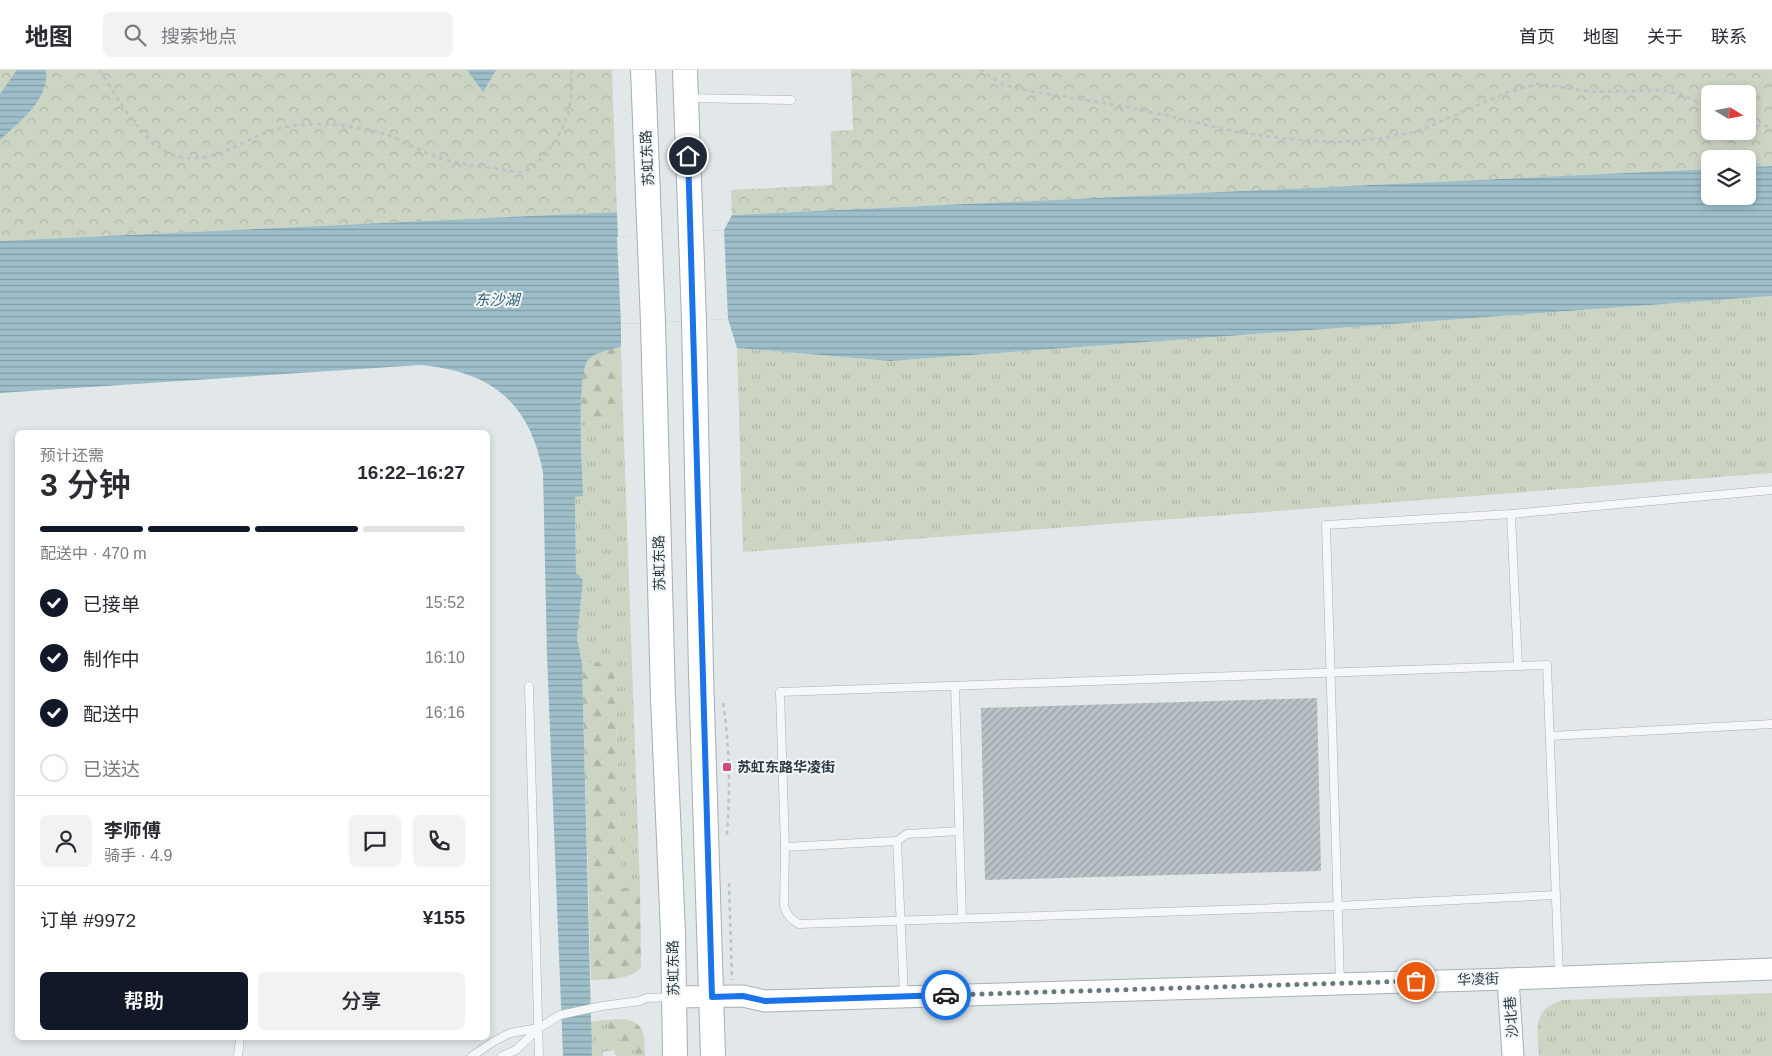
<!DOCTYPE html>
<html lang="zh">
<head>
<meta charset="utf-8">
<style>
	body { margin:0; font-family:Helvetica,"Noto Sans SC",sans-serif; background:#f2f2f3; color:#2b2b33; height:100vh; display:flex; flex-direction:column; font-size:19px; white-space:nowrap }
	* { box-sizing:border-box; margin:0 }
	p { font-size:16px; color:#7c7c81 }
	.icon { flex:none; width:28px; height:28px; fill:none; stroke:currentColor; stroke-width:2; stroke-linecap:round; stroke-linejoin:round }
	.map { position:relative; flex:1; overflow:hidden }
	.panel { position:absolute; left:15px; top:360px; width:475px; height:610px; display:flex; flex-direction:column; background:#fff; border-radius:8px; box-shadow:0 2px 8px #0003 }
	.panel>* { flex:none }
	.needle { width:32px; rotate:100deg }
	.controls { position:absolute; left:1701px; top:15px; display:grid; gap:10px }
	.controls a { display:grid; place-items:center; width:55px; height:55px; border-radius:8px; background:#fff; box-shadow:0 2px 8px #0003; font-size:25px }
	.pin { position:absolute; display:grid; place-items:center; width:42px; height:42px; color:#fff; margin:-21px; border:2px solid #fff; border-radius:50%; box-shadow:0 1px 5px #0007 }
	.courier { position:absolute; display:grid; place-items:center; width:50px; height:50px; margin:-25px; border:4px solid #1a73e8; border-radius:50%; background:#fff; color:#222; box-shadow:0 1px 6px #0007 }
	.overview em { font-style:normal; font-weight:600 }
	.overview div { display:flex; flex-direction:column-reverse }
	.overview { display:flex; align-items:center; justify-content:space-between; height:85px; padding:0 25px }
	h1 { font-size:32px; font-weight:600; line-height:38px }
	.bar { display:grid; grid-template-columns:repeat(4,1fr); gap:8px 5px; align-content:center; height:60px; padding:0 25px }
	.bar i { height:6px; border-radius:4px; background:#e1e1e2 }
	.bar .on { background:#111827 }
	.bar p { grid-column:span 4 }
	.line { display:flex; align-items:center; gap:12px; padding:0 25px; border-top:1px solid #e1e1e2 }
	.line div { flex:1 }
	.round { display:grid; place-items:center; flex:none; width:52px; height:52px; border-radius:8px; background:#f2f2f3 }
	ol { padding:0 25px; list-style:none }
	li { display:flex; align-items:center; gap:15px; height:55px }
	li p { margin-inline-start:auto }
	li .icon { padding:5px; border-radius:50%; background:#111827; color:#fff; stroke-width:4 }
	li:last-child { color:#7c7c81 }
	li i { width:28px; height:28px; border:2px solid #e1e1e2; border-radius:50% }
	.action { display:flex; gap:10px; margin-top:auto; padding:10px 25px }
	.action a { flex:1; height:58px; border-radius:8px; background:#111827; color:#fff; font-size:20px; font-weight:600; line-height:58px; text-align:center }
	.action a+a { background:#f2f2f3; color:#2b2b33 }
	header { display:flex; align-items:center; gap:30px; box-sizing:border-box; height:70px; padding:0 25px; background:#fff; border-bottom:1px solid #e1e1e2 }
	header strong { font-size:24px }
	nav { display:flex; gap:28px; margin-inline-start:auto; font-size:18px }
	.search { width:350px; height:45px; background:#f2f2f3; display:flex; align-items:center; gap:12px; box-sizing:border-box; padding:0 18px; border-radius:8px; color:#7c7c81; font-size:19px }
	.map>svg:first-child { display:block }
	.grass { fill:url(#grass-tufts) }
	.forest { fill:url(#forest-firs) }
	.park { fill:url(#park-crowns); fill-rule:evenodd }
	.water { fill:url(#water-rules) }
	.pier { fill:#e2e8ea }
	.building { fill:url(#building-hatch) }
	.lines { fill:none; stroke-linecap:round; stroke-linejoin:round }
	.lane-casing { stroke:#a7b0b4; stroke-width:9 }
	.secondary-casing { stroke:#a7b0b4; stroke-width:23 }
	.primary-casing { stroke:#a2afb6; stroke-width:26 }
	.path { stroke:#bcc2c6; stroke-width:2.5; stroke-dasharray:4 4; stroke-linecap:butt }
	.lane { stroke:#f5f7f9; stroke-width:8 }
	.secondary { stroke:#fff; stroke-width:21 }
	.primary { stroke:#fff; stroke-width:24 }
	.done { stroke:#6a777d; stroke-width:5; stroke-dasharray:0 9 }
	.route { stroke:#1a73e8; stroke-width:6 }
	.poi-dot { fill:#cd4a82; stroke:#f2f6f8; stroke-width:2 }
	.labels { text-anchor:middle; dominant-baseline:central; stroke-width:4; stroke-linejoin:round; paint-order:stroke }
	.street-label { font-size:14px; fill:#2a3a42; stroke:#f2f6f8 }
	.poi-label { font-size:14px; font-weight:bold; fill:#2a3a42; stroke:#f2f6f8; text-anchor:start }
	.water-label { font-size:15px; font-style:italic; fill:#356476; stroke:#f2f6f8 }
</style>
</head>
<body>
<header>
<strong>地图</strong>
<div class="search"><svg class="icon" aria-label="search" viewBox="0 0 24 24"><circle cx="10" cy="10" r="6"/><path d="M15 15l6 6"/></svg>搜索地点</div>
<nav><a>首页</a><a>地图</a><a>关于</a><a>联系</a></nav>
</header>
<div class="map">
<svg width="1772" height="986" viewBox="0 0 1772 986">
	<defs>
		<pattern id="grass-tufts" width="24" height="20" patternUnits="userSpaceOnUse" patternTransform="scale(1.25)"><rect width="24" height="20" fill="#ccd4c3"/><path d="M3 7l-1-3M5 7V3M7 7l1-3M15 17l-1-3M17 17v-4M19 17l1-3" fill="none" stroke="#afb7a9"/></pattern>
		<pattern id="forest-firs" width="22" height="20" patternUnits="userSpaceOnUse" patternTransform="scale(1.25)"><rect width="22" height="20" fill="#ccd4c3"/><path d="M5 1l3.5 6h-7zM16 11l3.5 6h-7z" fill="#afb7a9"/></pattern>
		<pattern id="park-crowns" width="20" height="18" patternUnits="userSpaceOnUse" patternTransform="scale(1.25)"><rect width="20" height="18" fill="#ccd4c3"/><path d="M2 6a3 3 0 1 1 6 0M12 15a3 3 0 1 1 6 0" fill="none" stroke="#afb7a9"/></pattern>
		<pattern id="water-rules" width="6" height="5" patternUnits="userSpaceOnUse" patternTransform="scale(1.25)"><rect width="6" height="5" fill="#9ebfca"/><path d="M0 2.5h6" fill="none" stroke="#819ca6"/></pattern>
		<pattern id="building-hatch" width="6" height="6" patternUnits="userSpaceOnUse" patternTransform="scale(1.25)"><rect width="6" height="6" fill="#b9c2c7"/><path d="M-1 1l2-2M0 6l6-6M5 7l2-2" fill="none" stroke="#979fa3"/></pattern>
	</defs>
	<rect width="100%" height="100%" fill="#e2e8ea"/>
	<g class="grass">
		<path d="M1772 226V403L743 482 737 278 890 291Z"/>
		<path d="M623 344 640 818H622L614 589 582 594 577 568 583 510 576 504 575 427 583 425 581 356Z"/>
		<path d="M1772 923V986H1539C1537 959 1532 939 1563 930Z"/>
		<path d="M605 950 610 962 634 980 635 986H616L614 980 603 982V986H592L590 952Z"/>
	</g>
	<g class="forest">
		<path d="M621 277 623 344 581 356C581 341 577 301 588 290 596 282 611 279 621 277Z"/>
		<path d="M614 589 622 818H640L641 897C630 911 607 909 591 910L582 594Z"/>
		<path d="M626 949C647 955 644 967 645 986H635L634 980 610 962 605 950Z"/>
	</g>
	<g class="park">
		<path d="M0 0H612L617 142 0 171Z"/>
		<path d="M851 0H1772V96L1748 97V89H1710V99L732 145 731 120 832 115 831 61 853 60ZM1710 24H1748V61H1710Z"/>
	</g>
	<g class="water">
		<path d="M17 0H46C50 29 19 52 0 70V24Z"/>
		<path d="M467 0H496L483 22Z"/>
		<path d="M1772 96V226L890 291 737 278 728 249 621 254V277C611 279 597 282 589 289 575 300 583 404 583 426L575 427 576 503 583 510 577 568 582 594 592 986H563L547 585 543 402C529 331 491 302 421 295L0 323V171L617 142 618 167 724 160 732 145 1710 99V126H1748V97Z"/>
	</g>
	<path class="pier" d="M724 160 728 249 621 254 617 167Z"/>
	<path class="building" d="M1317 628 1321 801 985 810 981 638Z"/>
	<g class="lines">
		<defs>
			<g id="lane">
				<path d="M688 28 791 30"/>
				<path d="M1511 444 1518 596"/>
				<path d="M529 616 539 986"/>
				<path d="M955 616 962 848"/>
				<path d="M1550 666 1772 654"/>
				<path d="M897 771 904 925"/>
				<path d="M785 777 897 771 907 764 959 761"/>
				<path d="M1556 825 1337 836 799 854C790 849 787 845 784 836L785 777 780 622 1547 595 1559 906"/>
				<path d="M1340 912 1326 455 1511 444 1772 420"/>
				<path d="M238 986 240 968"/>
				<path d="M472 986 493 972 510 963 539 958"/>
				<path d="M502 986 516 980 539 958 560 945 602 936 640 931 646 928 672 927"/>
			</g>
			<g id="secondary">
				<path d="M1508 909 1513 986"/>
				<path d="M674 927 743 926 765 931 1508 909 1772 899"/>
			</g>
			<g id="primary">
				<path d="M643 0 653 252 663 628 673 864 675 986"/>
				<path d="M685 0 694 250 701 603 713 986"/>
			</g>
		</defs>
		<use href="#lane" class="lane-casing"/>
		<use href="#secondary" class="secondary-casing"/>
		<use href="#primary" class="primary-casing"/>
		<g class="path">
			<path d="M100 0C117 27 144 78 177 86 219 97 251 61 291 56 320 52 357 55 385 64 404 71 421 82 440 88 465 96 493 98 519 102 529 102 534 95 541 88 566 62 574 36 571 0"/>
			<path d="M980 0 1002 14 1023 20 1129 37 1232 61 1286 69 1336 72 1377 69 1419 61 1508 22 1538 14 1595 22 1660 20 1680 24 1694 30 1710 41"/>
			<path d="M1748 56H1772"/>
			<path d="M723 633C730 678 730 719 727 765"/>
			<path d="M729 813 732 910"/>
		</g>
		<use href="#lane" class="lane"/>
		<use href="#secondary" class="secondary"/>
		<use href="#primary" class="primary"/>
	</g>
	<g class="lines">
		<path class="done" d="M946 925 1416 911"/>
		<path class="route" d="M688 86C697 366 703 646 712 927L743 926 765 931 946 925"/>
	</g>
	<rect class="poi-dot" x="722" y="692" width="10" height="10" rx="2.5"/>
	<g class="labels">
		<g class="street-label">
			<text transform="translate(647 88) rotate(-93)">苏虹东路</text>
			<text transform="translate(659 493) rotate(-91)">苏虹东路</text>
			<text transform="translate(673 898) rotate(-91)">苏虹东路</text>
			<text transform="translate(1478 909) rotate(-2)">华凌街</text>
			<text transform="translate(1511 947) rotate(-94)">沙北巷</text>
		</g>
		<g class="poi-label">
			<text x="737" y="697">苏虹东路华凌街</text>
		</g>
		<g class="water-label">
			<text x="497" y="229">东沙湖</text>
		</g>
	</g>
</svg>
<div class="controls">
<a><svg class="needle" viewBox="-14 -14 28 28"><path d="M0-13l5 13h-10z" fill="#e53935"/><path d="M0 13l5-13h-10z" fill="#7c7c81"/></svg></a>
<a><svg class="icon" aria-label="layers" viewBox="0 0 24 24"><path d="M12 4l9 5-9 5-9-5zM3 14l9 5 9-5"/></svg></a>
</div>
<div class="pin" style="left:1416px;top:911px;background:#ea580c"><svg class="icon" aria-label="bag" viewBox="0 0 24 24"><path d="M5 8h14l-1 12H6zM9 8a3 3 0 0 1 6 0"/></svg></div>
<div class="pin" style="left:688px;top:86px;background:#1f2937"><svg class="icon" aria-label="home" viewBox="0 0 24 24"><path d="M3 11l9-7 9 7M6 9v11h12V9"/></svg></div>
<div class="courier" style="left:946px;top:925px"><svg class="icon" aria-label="car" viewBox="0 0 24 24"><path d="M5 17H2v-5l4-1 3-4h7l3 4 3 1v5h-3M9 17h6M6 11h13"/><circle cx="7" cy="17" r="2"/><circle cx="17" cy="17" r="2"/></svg></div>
<section class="panel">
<div class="overview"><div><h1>3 分钟</h1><p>预计还需</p></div><em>16:22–16:27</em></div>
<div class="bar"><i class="on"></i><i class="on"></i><i class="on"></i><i></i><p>配送中 · 470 m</p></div>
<ol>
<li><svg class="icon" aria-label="check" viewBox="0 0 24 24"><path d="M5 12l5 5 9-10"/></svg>已接单<p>15:52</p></li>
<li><svg class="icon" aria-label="check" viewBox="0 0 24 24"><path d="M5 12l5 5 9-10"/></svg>制作中<p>16:10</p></li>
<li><svg class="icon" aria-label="check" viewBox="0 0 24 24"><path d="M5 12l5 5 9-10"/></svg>配送中<p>16:16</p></li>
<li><i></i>已送达</li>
</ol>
<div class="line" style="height:90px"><a class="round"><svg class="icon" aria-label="person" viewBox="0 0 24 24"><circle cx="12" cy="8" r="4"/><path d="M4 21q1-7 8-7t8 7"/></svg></a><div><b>李师傅</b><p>骑手 · 4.9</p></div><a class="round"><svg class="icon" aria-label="chat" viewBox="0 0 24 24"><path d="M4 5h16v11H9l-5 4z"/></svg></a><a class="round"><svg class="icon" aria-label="phone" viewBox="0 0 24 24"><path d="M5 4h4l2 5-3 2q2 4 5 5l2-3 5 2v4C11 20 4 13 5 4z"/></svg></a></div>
<div class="line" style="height:65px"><div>订单 #9972</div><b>¥155</b></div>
<div class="action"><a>帮助</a><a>分享</a></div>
</section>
</div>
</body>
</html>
